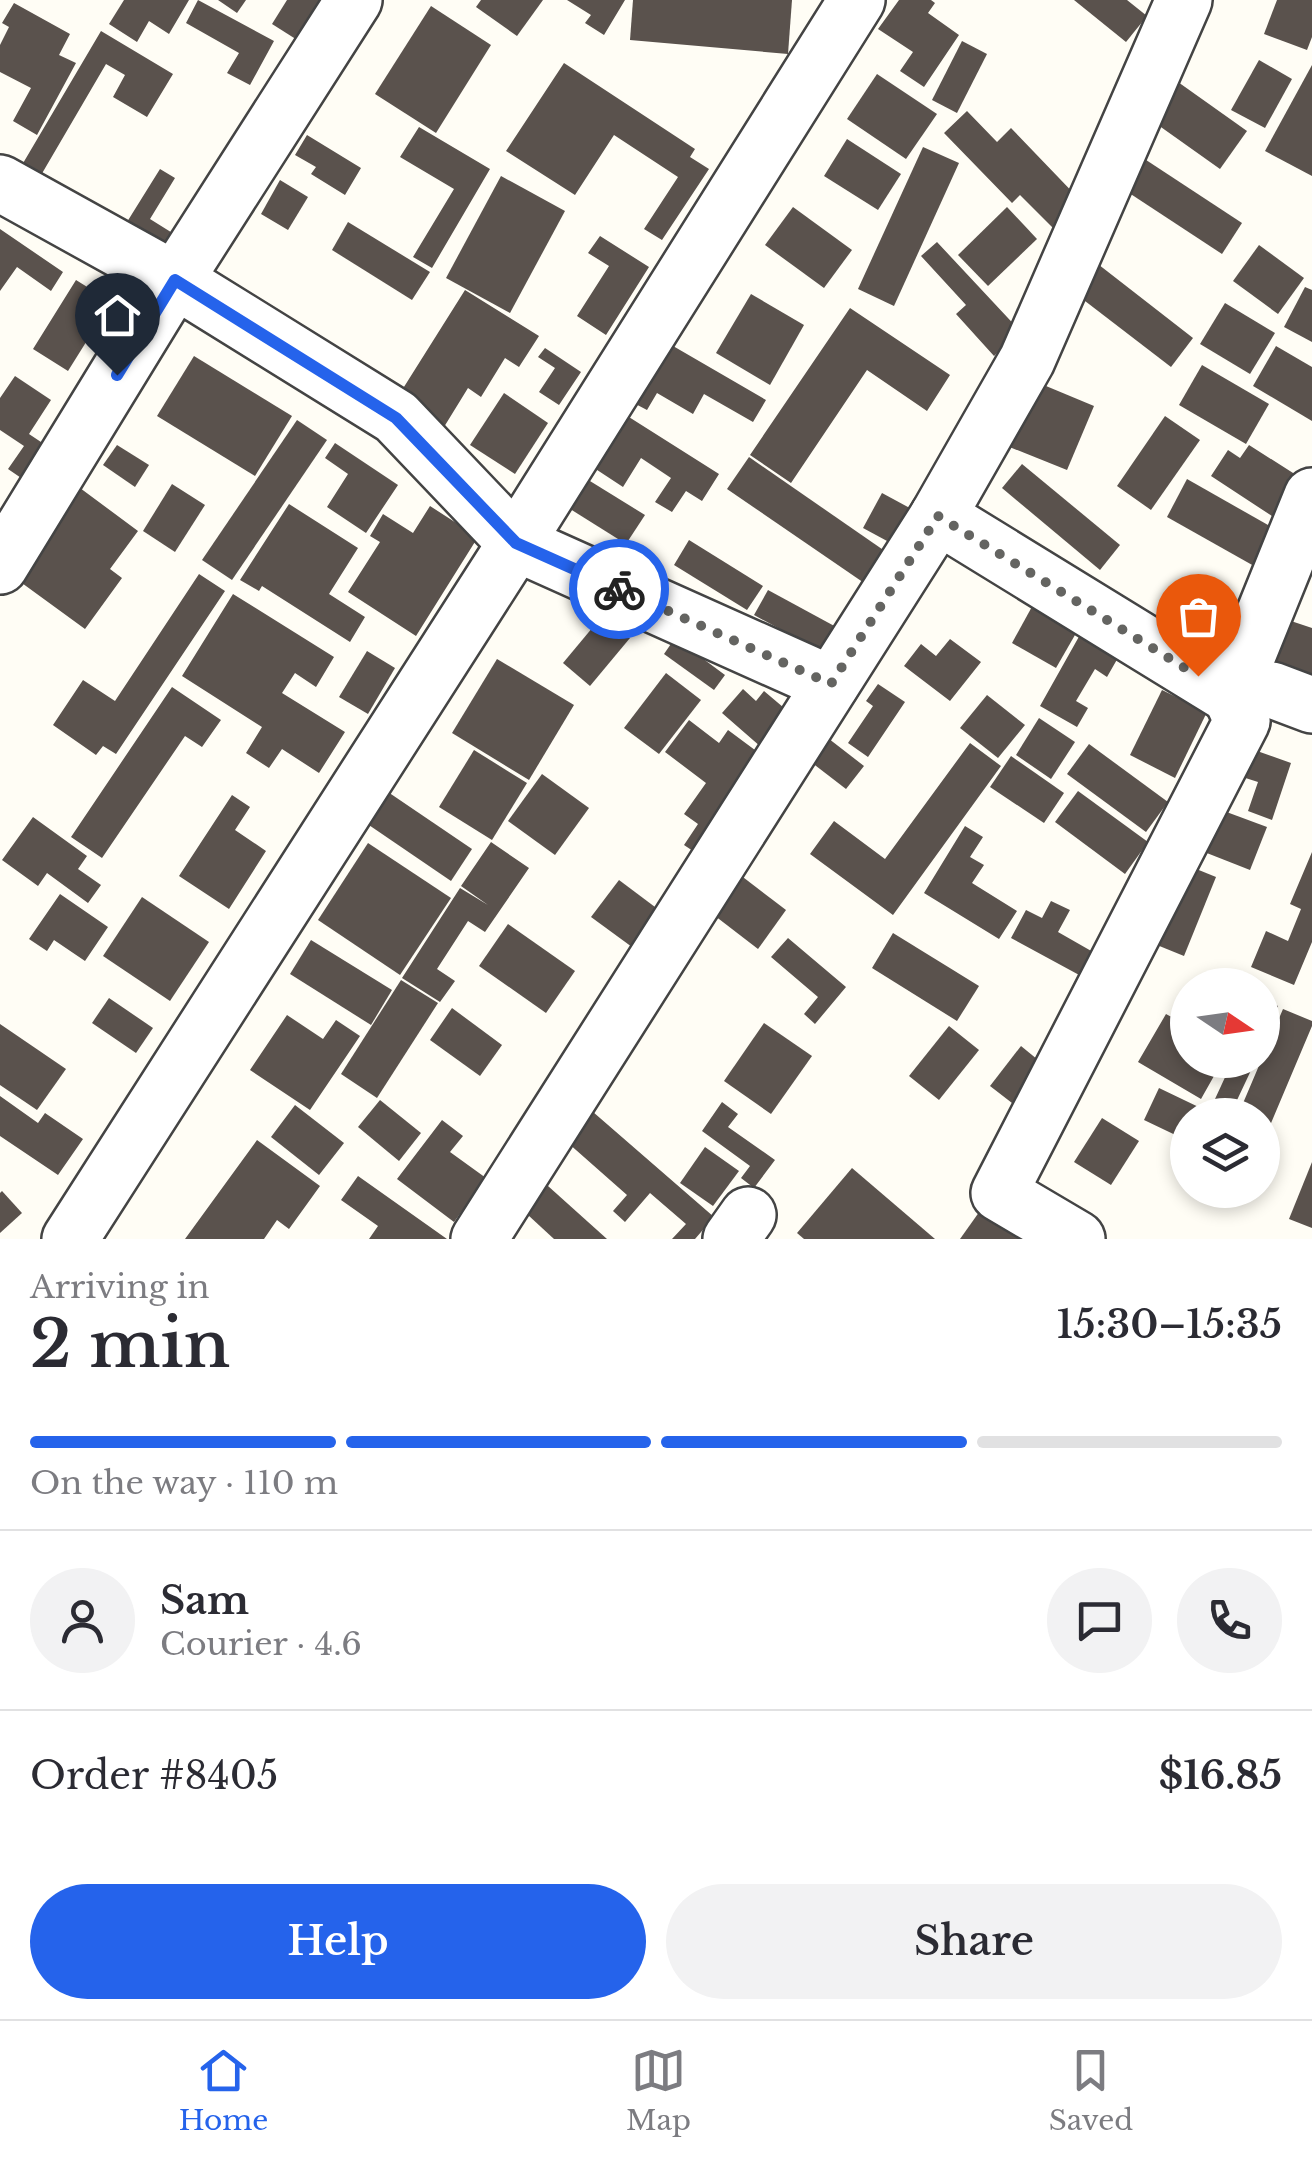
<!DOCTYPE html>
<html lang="en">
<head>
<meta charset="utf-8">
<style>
	body { margin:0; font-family:"Libre Baskerville",serif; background:#f2f2f3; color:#2b2b33; height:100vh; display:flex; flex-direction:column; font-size:38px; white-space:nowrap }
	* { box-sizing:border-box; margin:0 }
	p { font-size:32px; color:#7c7c81 }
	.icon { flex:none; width:55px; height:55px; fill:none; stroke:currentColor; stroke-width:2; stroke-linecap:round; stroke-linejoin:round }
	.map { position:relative; height:1239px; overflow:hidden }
	.drawer { display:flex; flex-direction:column; background:#fff; flex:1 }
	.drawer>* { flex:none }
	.needle { width:65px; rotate:103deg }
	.tools { position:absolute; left:1170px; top:968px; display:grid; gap:20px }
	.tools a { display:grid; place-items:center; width:110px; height:110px; border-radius:50%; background:#fff; box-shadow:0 5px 15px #0003; font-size:50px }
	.pin { position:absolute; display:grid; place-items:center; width:85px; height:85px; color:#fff; margin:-102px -42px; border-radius:50% 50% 50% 0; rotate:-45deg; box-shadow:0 0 10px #0007 }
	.pin .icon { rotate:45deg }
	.courier { position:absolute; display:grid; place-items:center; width:100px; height:100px; margin:-50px; border:8px solid #2563eb; border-radius:50%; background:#fff; color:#222; box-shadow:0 2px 12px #0007 }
	.overview em { font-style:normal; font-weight:600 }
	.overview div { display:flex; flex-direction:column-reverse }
	.overview { display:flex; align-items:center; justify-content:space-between; height:170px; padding:0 30px }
	h1 { font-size:65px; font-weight:600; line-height:75px }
	.bar { display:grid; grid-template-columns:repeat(4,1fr); gap:15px 10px; align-content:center; height:120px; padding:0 30px }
	.bar i { height:12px; border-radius:8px; background:#e1e1e2 }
	.bar .on { background:#2563eb }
	.bar p { grid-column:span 4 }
	.line { display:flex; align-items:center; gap:25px; padding:0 30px; border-top:2px solid #e1e1e2 }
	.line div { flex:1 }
	.round { display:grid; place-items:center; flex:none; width:105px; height:105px; border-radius:52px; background:#f2f2f3 }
	.cta { display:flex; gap:20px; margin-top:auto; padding:20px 30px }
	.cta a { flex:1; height:115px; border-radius:60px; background:#2563eb; color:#fff; font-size:40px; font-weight:600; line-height:115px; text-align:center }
	.cta a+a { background:#f2f2f3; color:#2b2b33 }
	.tabs { display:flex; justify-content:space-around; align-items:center; height:140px; border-top:2px solid #e1e1e2; background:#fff; font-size:28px; color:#7c7c81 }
	.tabs a { display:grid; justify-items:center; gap:5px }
	.tabs .on { color:#2563eb }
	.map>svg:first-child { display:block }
	.building { fill:#5a524d }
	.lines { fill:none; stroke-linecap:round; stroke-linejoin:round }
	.minor-casing { stroke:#444; stroke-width:60 }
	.minor { stroke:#fff; stroke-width:55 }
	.done { stroke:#646461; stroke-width:10; stroke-dasharray:0 18 }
	.route { stroke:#2563eb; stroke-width:12 }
</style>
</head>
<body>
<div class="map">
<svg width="1312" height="1239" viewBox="0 0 1312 1239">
	<rect width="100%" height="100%" fill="#fffdf5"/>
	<g class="building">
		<path d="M124 0H189L169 34 149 21 137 42 109 24Z"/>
		<path d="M198 0 274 41 250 85 227 73 239 53 186 23Z"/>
		<path d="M218 0H246L237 13Z"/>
		<path d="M287 0H329L302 43 272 24Z"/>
		<path d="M481 0H543L517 36 476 7Z"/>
		<path d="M567 0H625L604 35 585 23 591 15Z"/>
		<path d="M633 0H792L788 54 630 40Z"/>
		<path d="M899 0H931L935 3 928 13 959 35 924 87 900 71 913 52 878 29Z"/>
		<path d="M1074 0H1127L1147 16 1126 42Z"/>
		<path d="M1277 0H1312V37L1307 50 1264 34Z"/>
		<path d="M14 3 70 34 59 55 76 63 37 135 13 121 31 88 0 72V45L9 27 2 23Z"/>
		<path d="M431 6 491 45 436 133 375 94Z"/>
		<path d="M101 31 173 74 147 117 113 97 125 75 106 64 37 182 19 170Z"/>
		<path d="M962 41 987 54 957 113 932 100Z"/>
		<path d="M1259 60 1292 79 1265 128 1231 110Z"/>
		<path d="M564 63 695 149 690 157 709 169 662 240 644 229 678 177 614 135 575 195 506 151Z"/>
		<path d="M1312 65V176L1265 151Z"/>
		<path d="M877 74 937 114 906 159 847 119Z"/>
		<path d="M1178 82 1247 131 1220 169 1151 120Z"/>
		<path d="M967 111 997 142 1011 128 1083 203 1055 230 1020 195 1012 203 944 133Z"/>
		<path d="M419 127 490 169 432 268 413 257 454 189 400 157Z"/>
		<path d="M307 135 361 168 345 195 311 174 316 167 295 155Z"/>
		<path d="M847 139 901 174 878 210 824 176Z"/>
		<path d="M923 147 959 163 894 306 858 289Z"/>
		<path d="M1140 156 1242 223 1222 254 1120 187Z"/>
		<path d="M160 169 175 178 150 219 182 239 169 260 122 230Z"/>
		<path d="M501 176 565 211 510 313 446 278Z"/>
		<path d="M280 180 308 197 288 230 261 214Z"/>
		<path d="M793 207 852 250 824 288 765 245Z"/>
		<path d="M1007 207 1037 239 988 286 958 255Z"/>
		<path d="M348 222 430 272 412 300 332 250Z"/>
		<path d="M0 229 63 272 51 291 17 267 0 291Z"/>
		<path d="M600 236 649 267 606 335 577 316 609 266 588 253Z"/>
		<path d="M937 242 1020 331 994 356 956 314 966 305 921 256Z"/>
		<path d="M1259 245 1304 278 1278 314 1233 281Z"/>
		<path d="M1094 261 1193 338 1171 367 1072 291Z"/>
		<path d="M76 280 137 318 118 348 93 331 68 371 33 349Z"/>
		<path d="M1305 287 1312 290V342L1284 327Z"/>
		<path d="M465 290 539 336 519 367 505 358 481 397 468 388 444 427 397 398Z"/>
		<path d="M751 294 804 325 770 385 716 353Z"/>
		<path d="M1225 303 1275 333 1250 374 1200 344Z"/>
		<path d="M850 308 950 375 927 411 867 370 791 483 750 455Z"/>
		<path d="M661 339 766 400 753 422 704 394 693 414 657 393 647 410 626 399Z"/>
		<path d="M1276 346 1312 367V421L1253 386Z"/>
		<path d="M545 348 581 372 559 405 539 392 555 368 538 357Z"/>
		<path d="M194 356 292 416 255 476 157 416Z"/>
		<path d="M1202 365 1269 404 1246 444 1179 405Z"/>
		<path d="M15 376 51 400 29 434 50 448 27 482 8 469 24 446 0 430V398Z"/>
		<path d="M1034 381 1094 406 1067 470 1007 446Z"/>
		<path d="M504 393 548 423 515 474 470 445Z"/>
		<path d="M621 412 719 474 702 501 686 491 672 512 655 502 671 478 641 458 623 487 588 464Z"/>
		<path d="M1165 416 1200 440 1151 510 1117 486Z"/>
		<path d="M297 420 327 440 232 580 202 560Z"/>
		<path d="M335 443 398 485 366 533 327 507 348 474 325 458Z"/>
		<path d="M117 445 149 465 135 487 103 465Z"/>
		<path d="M1249 445 1304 480 1278 520 1211 476 1228 450 1240 458Z"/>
		<path d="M749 457 892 556 870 587 727 489Z"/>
		<path d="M1022 464 1120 545 1100 570 1002 488Z"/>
		<path d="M577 473 645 515 626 544 559 502Z"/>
		<path d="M1187 479 1275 529 1254 566 1167 517Z"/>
		<path d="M172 484 205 505 175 552 143 531Z"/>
		<path d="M80 488 138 531 110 569 122 578 85 629 15 578Z"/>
		<path d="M882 493 919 513 900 548 863 528Z"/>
		<path d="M289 504 358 548 329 594 365 617 350 642 262 586 259 591 240 580Z"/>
		<path d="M430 506 478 537 416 636 348 592 380 542 370 536 383 514 413 533Z"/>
		<path d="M689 540 763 586 747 610 674 565Z"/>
		<path d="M199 574 225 591 116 754 103 746 96 755 53 725 83 680 115 701Z"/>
		<path d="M768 590 838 628 824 653 754 615Z"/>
		<path d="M233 594 334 657 316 687 295 673 282 693 345 732 319 773 282 749 269 768 246 753 262 727 182 676Z"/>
		<path d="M1034 603 1079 628 1056 668 1012 643Z"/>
		<path d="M603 615 630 638 590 686 563 663Z"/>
		<path d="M1285 619 1312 628V692L1265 675Z"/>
		<path d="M1081 633 1119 656 1107 677 1095 669 1076 701 1088 708 1077 727 1040 706Z"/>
		<path d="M675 638 725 675 714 690 664 654Z"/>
		<path d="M950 639 981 662 950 701 904 666 921 644 936 656Z"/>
		<path d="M367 651 395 668 368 714 339 697Z"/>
		<path d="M497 659 574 705 529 780 452 733Z"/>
		<path d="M666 673 701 700 659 754 624 728Z"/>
		<path d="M878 684 905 702 868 757 848 743 873 706 866 701Z"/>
		<path d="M172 687 221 720 202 747 185 736 102 858 71 837Z"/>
		<path d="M743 689 756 701 764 691 790 713 761 747 722 713Z"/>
		<path d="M1162 690 1207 712 1175 778 1130 755Z"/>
		<path d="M987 695 1025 725 998 758 960 728Z"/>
		<path d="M1039 718 1075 742 1051 779 1016 755Z"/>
		<path d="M689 720 719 743 728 730 763 756 693 851 684 845 698 824 684 814 706 783 665 752Z"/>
		<path d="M824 735 864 766 846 789 807 759Z"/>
		<path d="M970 743 1001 766 893 915 810 854 834 821 885 859Z"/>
		<path d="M1089 744 1168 802 1146 832 1067 774Z"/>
		<path d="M1243 746 1291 763 1272 820 1248 811 1258 782 1233 774Z"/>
		<path d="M474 750 527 783 492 840 439 807Z"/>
		<path d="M1011 756 1064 793 1044 823 990 787Z"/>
		<path d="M542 774 589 808 555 855 508 821Z"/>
		<path d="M385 790 472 849 451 881 363 821Z"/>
		<path d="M1078 791 1148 842 1125 874 1055 822Z"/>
		<path d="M232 795 250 807 235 830 266 851 229 909 179 876Z"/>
		<path d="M1205 804 1267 827 1250 870 1189 846Z"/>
		<path d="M33 817 87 856 78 869 101 885 88 903 47 873 38 886 2 860Z"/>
		<path d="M965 826 983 837 970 857 984 865 972 883 1017 911 999 939 924 893Z"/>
		<path d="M491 842 529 868 485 932 468 921 437 969 455 981 440 1002 402 978 460 888 488 905 461 886Z"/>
		<path d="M368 843 451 898 400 975 318 920Z"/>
		<path d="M1312 852V942L1294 985 1251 967 1266 931 1288 941 1301 909 1290 904Z"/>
		<path d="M1184 864 1216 877 1184 956 1152 943Z"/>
		<path d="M735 871 786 910 758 949 706 909Z"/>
		<path d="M619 880 659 910 632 947 591 917Z"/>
		<path d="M60 894 108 927 85 961 54 940 47 951 29 939Z"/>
		<path d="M142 897 209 942 170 1001 103 956Z"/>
		<path d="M1051 901 1070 910 1058 932 1093 952 1081 976 1011 938 1026 910 1042 918Z"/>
		<path d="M508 924 575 971 546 1013 479 966Z"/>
		<path d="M893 933 979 986 957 1021 872 968Z"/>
		<path d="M788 938 846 987 815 1024 804 1014 818 997 771 957Z"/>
		<path d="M311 940 392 990 371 1025 290 974Z"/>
		<path d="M401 980 438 1003 377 1098 341 1074Z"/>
		<path d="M109 998 153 1028 136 1053 92 1023Z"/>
		<path d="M1262 999 1278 1006 1262 1038Z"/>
		<path d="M452 1008 502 1045 480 1076 430 1040Z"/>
		<path d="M1283 1009 1312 1021V1026L1263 1142 1262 1115H1238Z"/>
		<path d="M1166 1014 1188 1026V1060H1223L1201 1099 1138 1062Z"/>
		<path d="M287 1015 323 1039 336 1020 360 1036 310 1110 250 1070Z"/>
		<path d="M764 1023 812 1056 771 1114 724 1081Z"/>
		<path d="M0 1024 66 1069 37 1110 0 1085Z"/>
		<path d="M949 1026 979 1050 939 1100 909 1076Z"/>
		<path d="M1021 1046 1043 1064 1012 1103 990 1086Z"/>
		<path d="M1233 1060 1254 1064 1230 1115H1188V1141L1144 1120 1159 1088 1209 1112Z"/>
		<path d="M0 1096 38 1123 45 1113 83 1139 58 1175 0 1136Z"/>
		<path d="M380 1100 421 1133 399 1161 358 1127Z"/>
		<path d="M722 1102 738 1114 728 1127 775 1160 754 1188 741 1178 750 1166 702 1131Z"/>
		<path d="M295 1105 344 1143 319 1175 271 1137Z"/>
		<path d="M585 1105 714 1217 695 1239H672L686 1224 650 1193 625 1222 613 1211 627 1195 559 1135Z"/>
		<path d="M1102 1118 1139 1141 1111 1185 1074 1162Z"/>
		<path d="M442 1120 463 1136 450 1152 486 1178 454 1222 397 1179Z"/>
		<path d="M257 1140 320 1186 289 1229 277 1220 264 1239H185Z"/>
		<path d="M705 1147 739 1171 713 1206 680 1183Z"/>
		<path d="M1312 1162V1228L1289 1219Z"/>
		<path d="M852 1168 935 1239H804L797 1233Z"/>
		<path d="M358 1176 447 1239H369L378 1226 341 1200Z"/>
		<path d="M538 1177 607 1239H554L515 1203Z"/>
		<path d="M2 1191 22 1213 0 1233V1193Z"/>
		<path d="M987 1201 1039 1239H960Z"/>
	</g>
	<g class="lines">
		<defs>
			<g id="minor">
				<path d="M0 183 175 280 396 417 516 543 831 684"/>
				<path d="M938 516 1231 696 1272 690 1312 705"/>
				<path d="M0 566 175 280 354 0"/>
				<path d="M70 1239 516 543 857 0"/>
				<path d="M479 1239 938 516 1027 360 1184 0"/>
				<path d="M731 1239 748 1215"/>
				<path d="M1077 1239 999 1193 1242 721 1231 696 1312 496"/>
			</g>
		</defs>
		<use href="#minor" class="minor-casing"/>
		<use href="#minor" class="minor"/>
	</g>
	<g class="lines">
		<path class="done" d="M619 589 831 684 938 516 1198 676"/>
		<path class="route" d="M117 375 175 280 396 418 516 543 619 589"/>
	</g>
</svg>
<div class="tools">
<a><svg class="needle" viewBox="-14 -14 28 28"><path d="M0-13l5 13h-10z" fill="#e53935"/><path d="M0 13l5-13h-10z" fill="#7c7c81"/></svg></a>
<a><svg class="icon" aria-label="layers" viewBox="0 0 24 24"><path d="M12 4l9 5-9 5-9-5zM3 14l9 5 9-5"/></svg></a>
</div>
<div class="pin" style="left:1198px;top:676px;background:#ea580c"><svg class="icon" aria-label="bag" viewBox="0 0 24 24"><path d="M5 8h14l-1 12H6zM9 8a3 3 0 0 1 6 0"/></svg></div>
<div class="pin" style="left:117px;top:375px;background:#1f2937"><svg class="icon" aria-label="home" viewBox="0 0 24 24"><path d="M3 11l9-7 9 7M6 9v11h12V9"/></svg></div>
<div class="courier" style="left:619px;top:589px"><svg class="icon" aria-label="bike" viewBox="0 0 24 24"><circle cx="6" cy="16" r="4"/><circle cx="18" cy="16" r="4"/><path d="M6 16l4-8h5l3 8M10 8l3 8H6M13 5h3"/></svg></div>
</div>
<section class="drawer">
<div class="overview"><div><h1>2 min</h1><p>Arriving in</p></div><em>15:30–15:35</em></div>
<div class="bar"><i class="on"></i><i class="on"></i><i class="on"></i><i></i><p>On the way · 110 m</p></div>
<div class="line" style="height:180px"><a class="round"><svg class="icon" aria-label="person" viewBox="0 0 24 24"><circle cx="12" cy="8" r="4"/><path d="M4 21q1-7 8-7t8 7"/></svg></a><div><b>Sam</b><p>Courier · 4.6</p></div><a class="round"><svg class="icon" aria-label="chat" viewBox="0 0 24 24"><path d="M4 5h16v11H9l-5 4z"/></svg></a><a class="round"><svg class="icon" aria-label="phone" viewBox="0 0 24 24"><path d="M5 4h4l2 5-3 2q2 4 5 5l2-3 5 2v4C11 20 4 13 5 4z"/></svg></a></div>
<div class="line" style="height:130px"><div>Order #8405</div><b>$16.85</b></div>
<div class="cta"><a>Help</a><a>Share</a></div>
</section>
<nav class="tabs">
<a class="on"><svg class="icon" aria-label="home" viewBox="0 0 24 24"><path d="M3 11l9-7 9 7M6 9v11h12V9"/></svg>Home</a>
<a><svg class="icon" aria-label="map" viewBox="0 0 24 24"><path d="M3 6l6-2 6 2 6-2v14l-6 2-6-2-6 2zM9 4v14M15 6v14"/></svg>Map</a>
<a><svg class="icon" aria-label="saved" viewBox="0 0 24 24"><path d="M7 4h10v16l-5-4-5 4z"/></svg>Saved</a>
</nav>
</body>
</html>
